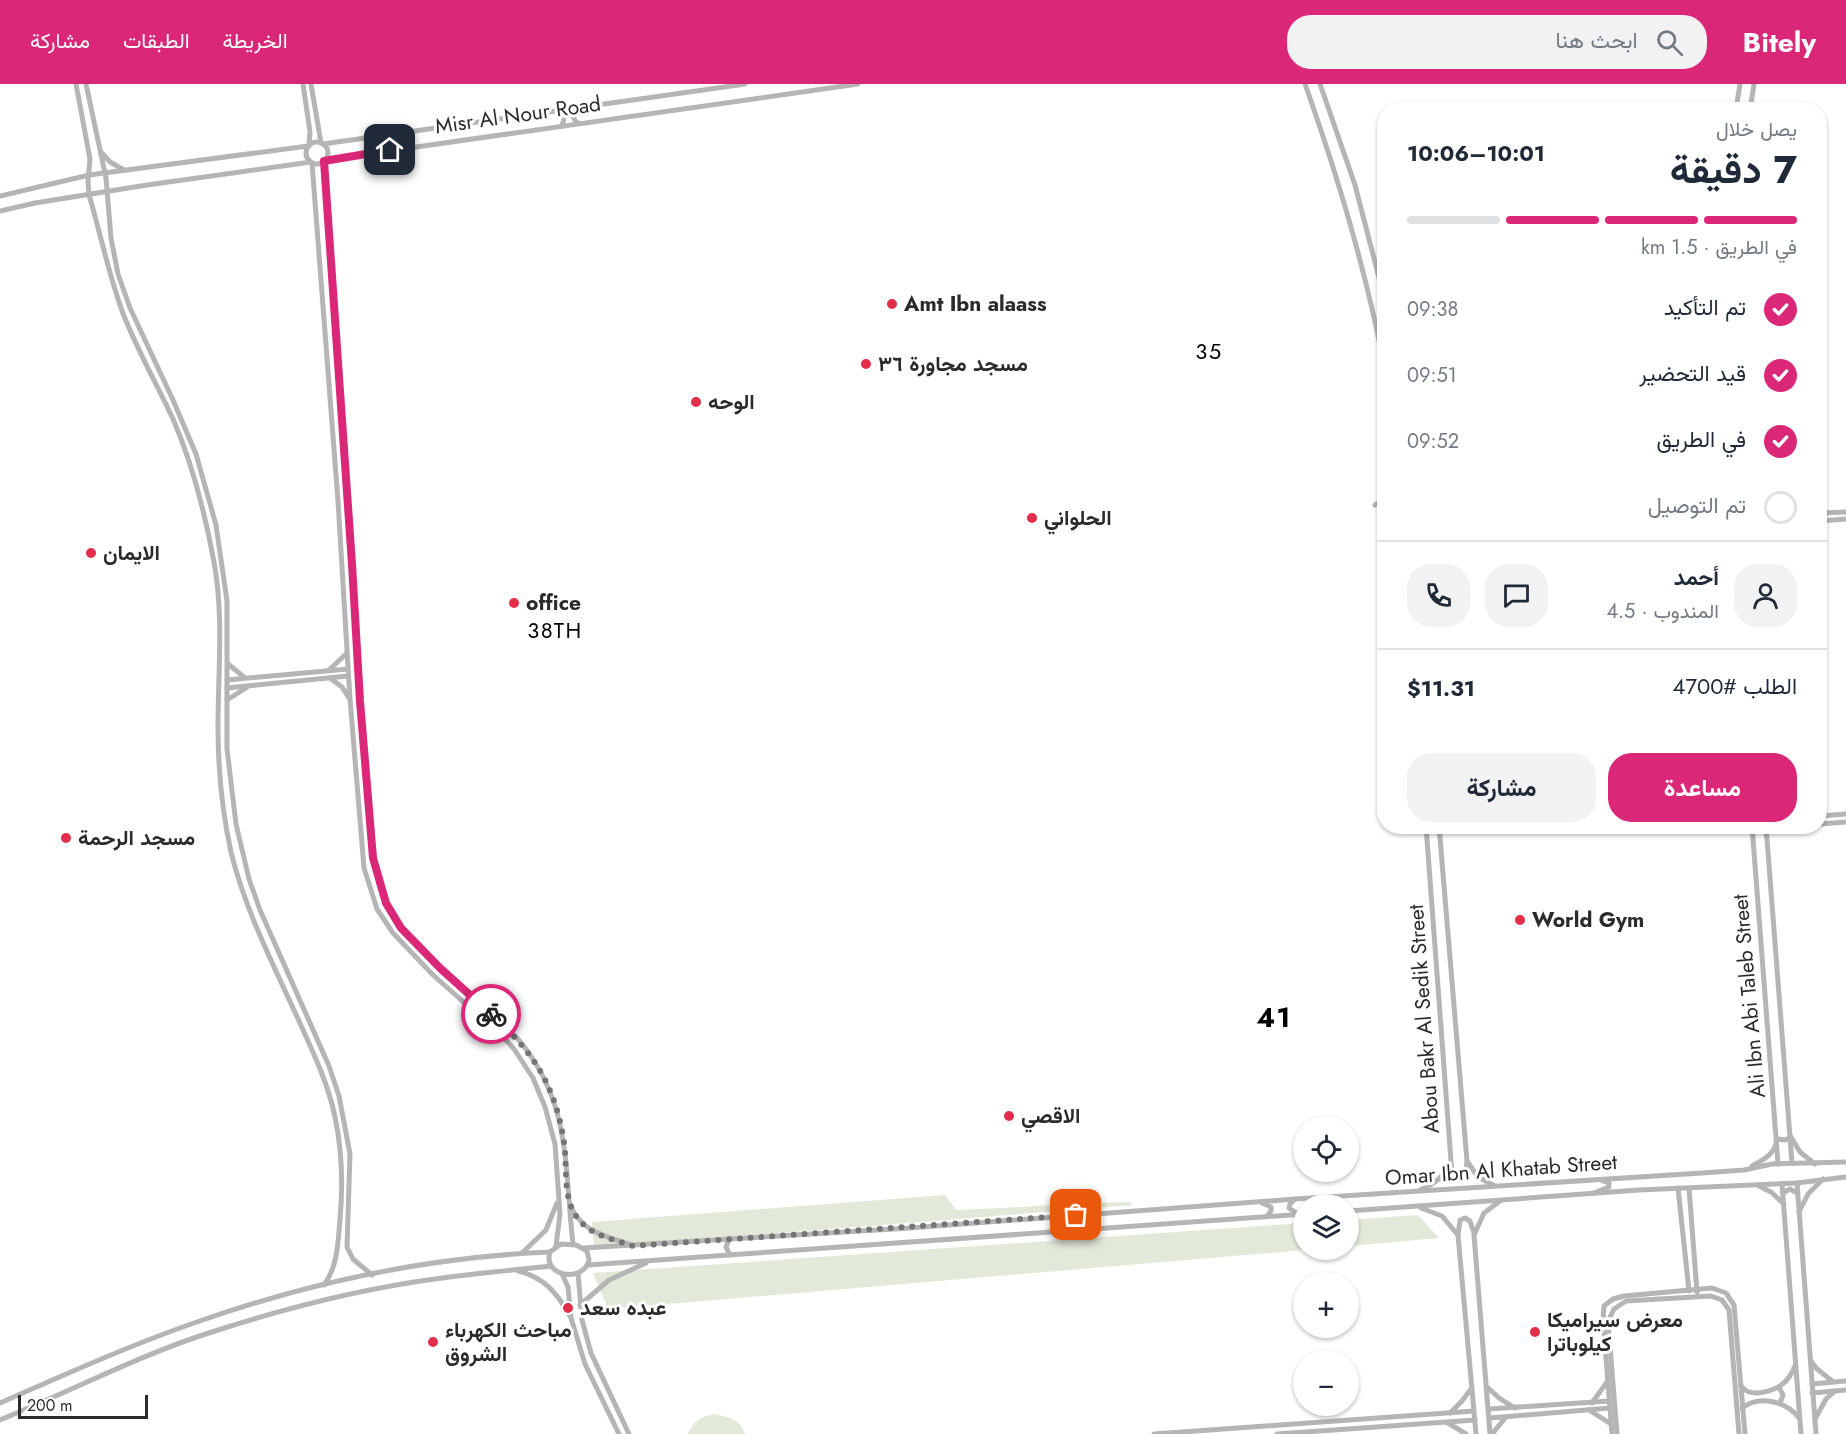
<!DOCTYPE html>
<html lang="ar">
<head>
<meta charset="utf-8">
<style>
	body { margin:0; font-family:Jost,Vazirmatn,sans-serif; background:#f2f2f3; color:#1f2937; direction:rtl; height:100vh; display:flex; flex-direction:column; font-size:22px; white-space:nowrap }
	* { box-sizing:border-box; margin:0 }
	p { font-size:20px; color:#747a83 }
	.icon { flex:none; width:33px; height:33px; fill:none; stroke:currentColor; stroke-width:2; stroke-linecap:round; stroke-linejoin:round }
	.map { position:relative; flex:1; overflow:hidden; direction:ltr }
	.panel { position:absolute; left:1377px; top:18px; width:450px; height:732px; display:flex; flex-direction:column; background:#fff; border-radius:24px; box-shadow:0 2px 4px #0004; direction:rtl }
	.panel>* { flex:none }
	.fabs { position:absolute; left:1293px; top:1032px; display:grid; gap:12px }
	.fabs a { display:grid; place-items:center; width:66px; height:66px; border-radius:50%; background:#fff; box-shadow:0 2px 4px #0004; font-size:30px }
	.scale { position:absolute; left:18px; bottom:15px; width:130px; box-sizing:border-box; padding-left:6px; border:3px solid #2b2b2b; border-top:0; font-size:16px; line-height:21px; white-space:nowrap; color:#2b2b2b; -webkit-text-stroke:4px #fff; paint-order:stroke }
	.pin { position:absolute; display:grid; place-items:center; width:51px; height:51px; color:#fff; margin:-26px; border-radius:12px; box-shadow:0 3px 9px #0006 }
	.courier { position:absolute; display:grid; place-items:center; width:60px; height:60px; margin:-30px; border:4px solid #db2777; border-radius:50%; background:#fff; color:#222; box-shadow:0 2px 8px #0007 }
	.head em { font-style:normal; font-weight:700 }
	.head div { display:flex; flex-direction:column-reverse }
	.head { display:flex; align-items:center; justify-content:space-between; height:102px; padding:0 30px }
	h1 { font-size:39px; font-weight:700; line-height:45px }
	.bar { display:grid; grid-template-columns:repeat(4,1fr); gap:9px 6px; align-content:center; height:72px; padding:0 30px }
	.bar i { height:8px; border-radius:4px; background:#e0e1e3 }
	.bar .on { background:#db2777 }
	.bar p { grid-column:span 4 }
	.line { display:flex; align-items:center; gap:15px; padding:0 30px; border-top:2px solid #e0e1e3 }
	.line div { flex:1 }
	.round { display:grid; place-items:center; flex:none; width:63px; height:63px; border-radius:24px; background:#f2f2f3 }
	ol { padding:0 30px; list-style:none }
	li { display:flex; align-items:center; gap:18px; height:66px }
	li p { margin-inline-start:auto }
	li .icon { padding:6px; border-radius:50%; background:#db2777; color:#fff; stroke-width:4 }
	li:last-child { color:#747a83 }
	li i { width:33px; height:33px; border:3px solid #e0e1e3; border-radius:50% }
	.button { display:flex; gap:12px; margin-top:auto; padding:12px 30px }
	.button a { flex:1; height:69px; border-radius:24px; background:#db2777; color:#fff; font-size:24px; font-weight:700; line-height:69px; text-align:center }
	.button a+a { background:#f2f2f3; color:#1f2937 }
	header { display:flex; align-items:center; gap:36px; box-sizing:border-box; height:84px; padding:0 30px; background:#db2777; color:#fff }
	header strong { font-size:28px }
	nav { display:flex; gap:33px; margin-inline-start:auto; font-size:21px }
	.search { width:420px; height:54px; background:#f2f2f3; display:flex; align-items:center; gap:15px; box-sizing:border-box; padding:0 21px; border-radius:24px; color:#747a83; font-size:22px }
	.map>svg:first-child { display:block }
	.green { fill:#e3e9d8 }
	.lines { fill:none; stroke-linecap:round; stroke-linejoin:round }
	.secondary { stroke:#b5b5b5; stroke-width:5 }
	.done { stroke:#757575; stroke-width:6; stroke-dasharray:0 10.8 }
	.route { stroke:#db2777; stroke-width:8 }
	.poi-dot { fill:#e22e4b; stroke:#fff; stroke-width:2 }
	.labels { text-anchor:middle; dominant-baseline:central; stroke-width:6; stroke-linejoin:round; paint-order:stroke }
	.street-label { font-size:21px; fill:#2b2b2b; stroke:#fff }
	.poi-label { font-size:21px; font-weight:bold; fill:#2b2b2b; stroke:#fff; text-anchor:start }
	.neighbourhood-label { font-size:22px; letter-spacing:1.5px; fill:#000; stroke:#fff }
	.district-label { font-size:27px; font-weight:bold; letter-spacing:1.5px; fill:#000; stroke:#fff }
</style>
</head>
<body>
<header>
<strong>Bitely</strong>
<div class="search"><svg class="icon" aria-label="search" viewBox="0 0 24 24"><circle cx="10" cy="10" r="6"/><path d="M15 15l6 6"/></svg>ابحث هنا</div>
<nav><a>الخريطة</a><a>الطبقات</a><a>مشاركة</a></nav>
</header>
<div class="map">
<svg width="1846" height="1350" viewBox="0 0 1846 1350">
	<rect width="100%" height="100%" fill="#fff"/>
	<g class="green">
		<path d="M945 1111 956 1126C1014 1124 1072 1119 1130 1118L1133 1121 594 1164 592 1138Z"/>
		<path d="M1418 1131 1439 1154 1349 1162V1136Z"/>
		<path d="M1303 1139 1304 1166H1305L608 1225 593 1189Z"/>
		<path d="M714 1330C729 1333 740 1335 745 1350H688C693 1337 701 1333 714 1330Z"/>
	</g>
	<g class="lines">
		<g class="secondary">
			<path d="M76 0 90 75 88 97 89 111C101 151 109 193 124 232 138 267 157 301 173 335 193 381 205 429 214 478 224 533 218 587 218 643 218 685 222 727 231 768 245 826 274 882 299 937 313 968 328 999 335 1033 342 1066 343 1102 340 1135 338 1158 338 1182 324 1201"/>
			<path d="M86 0 106 94 111 154 118 190 130 224 173 316 196 370 216 441 227 517V665L236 740 249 795 260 826 329 982 339 1012 350 1070 347 1163 353 1175 372 1191"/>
			<path d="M303 0 310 48 309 61"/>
			<path d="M311 0 321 59"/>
			<path d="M1305 0C1338 93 1366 185 1384 282"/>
			<path d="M1320 0 1355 101 1384 213"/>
			<path d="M575 24 572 31 576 38 579 39"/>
			<path d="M1736 26 1740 0"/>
			<path d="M1750 26 1754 0"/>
			<path d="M558 27 564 35 562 42"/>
			<circle cx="317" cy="69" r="11"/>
			<path d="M323 60 745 0"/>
			<path d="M101 68 110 78 124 86"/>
			<path d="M325 76 858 0"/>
			<path d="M324 77 352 480 360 617 373 774 380 804 386 819 401 844 440 884 518 955C572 1019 564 1083 573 1160"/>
			<path d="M312 79 338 417 350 615 364 784 377 825 393 849 433 891 503 953 514 965 533 994 545 1023 555 1060 560 1130 556 1162"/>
			<path d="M0 112 89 91 308 62"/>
			<path d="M0 127 35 119 147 101 311 78"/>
			<path d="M1375 421 1384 415"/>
			<path d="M1820 429 1846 428"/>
			<path d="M1820 437 1846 435"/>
			<path d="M228 580 244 593"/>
			<path d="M329 586 347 569"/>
			<path d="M330 594 342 603 349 614"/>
			<path d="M227 596 348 585"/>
			<path d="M227 604 348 592"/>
			<path d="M227 616 246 604"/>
			<path d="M1820 732 1846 730"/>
			<path d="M1820 740 1846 738"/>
			<path d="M1439 742 1467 1077 1478 1093 1493 1101"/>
			<path d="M1752 742 1778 1080"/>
			<path d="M1766 742 1792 1079"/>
			<path d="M1766 750 1771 745 1780 742"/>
			<path d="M1451 1079 1453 1089 1460 1094 1465 1091 1467 1078"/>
			<path d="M1752 1082C1765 1075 1775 1070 1777 1055L1785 1056 1791 1053 1800 1068 1815 1080"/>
			<path d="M1797 1099 1816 1350"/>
			<path d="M1782 1100 1801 1350"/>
			<path d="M1759 1102 1771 1108 1784 1120"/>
			<path d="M1678 1104 1689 1207"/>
			<path d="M1689 1104 1697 1208"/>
			<path d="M1420 1106C1435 1100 1445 1092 1451 1077L1426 742"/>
			<path d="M1594 1109 1609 1103V1099L1603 1097"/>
			<path d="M1783 1109 1790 1105 1797 1109"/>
			<path d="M1294 1116 1290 1120 1289 1124 1298 1130"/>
			<path d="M1262 1119 1271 1123V1127L1267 1132"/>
			<path d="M570 1120C580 1147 604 1152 629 1160"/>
			<path d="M1421 1124 1442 1132 1458 1151 1476 1350"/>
			<path d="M1348 1127 1639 1106 1797 1099 1846 1093"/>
			<path d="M1799 1128 1808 1110 1823 1095"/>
			<path d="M1458 1151 1460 1136 1465 1134 1470 1137 1474 1149"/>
			<path d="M729 1155 726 1163 730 1171"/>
			<path d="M561 1160 576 1161 587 1167 589 1176C583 1200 542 1192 550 1168Z"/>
			<path d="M583 1164 910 1144 1295 1115 1702 1089 1744 1086 1772 1080 1846 1078"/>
			<path d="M522 1169 546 1146 557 1119"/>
			<path d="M588 1181 1304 1130"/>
			<path d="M518 1187C544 1193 557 1209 570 1232"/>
			<path d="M578 1189 582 1236 591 1269 629 1350"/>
			<path d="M562 1190 568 1203 571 1234 585 1280 619 1350"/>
			<path d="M580 1221 609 1196 646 1179"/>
			<path d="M1811 1277 1816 1284 1832 1297"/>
			<path d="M1812 1300 1846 1297"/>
			<path d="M1741 1302C1746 1308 1750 1309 1758 1309 1776 1307 1788 1300 1795 1282"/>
			<path d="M1487 1303 1499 1314 1515 1324"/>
			<path d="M1779 1303 1783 1311 1780 1319"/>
			<path d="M1812 1309 1846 1306"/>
			<path d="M0 1319C64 1291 128 1262 194 1239 307 1199 429 1173 550 1168"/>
			<path d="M1592 1319 1607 1298"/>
			<path d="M1742 1324C1760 1310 1787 1318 1799 1334"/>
			<path d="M1489 1325 1609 1317"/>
			<path d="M1589 1326 1611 1340"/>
			<path d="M1450 1329 1462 1317 1471 1305"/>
			<path d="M1490 1334 1610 1324"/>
			<path d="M1815 1335 1826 1315 1835 1307"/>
			<path d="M0 1336C72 1307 141 1270 215 1247 289 1223 365 1204 442 1194 478 1189 514 1186 551 1182"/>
			<path d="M1448 1339 1466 1350"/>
			<path d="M1154 1350 1474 1327"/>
			<path d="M1277 1350 1475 1336"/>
			<path d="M1490 1350 1474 1151 1484 1129 1500 1117"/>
			<path d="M1492 1350 1506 1333"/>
			<path d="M1612 1350 1603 1235 1604 1222 1613 1215 1624 1212 1712 1204 1726 1209 1734 1221 1745 1350"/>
			<path d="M1617 1350 1608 1237 1614 1225 1626 1217 1711 1212 1722 1216 1729 1226 1739 1350"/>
		</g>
	</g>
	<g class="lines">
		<path class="done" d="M491 930C533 968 555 1000 564 1058 568 1082 561 1117 580 1137 593 1152 615 1156 633 1162L1076 1131"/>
		<path class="route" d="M390 66 324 77 352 480 360 617 373 774 386 819 401 844 440 884 491 930"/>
	</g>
	<g class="poi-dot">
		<circle cx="892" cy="220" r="6"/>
		<circle cx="866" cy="280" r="6"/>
		<circle cx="696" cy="318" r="6"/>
		<circle cx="1032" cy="434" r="6"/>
		<circle cx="91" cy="469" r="6"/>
		<circle cx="514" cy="519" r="6"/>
		<circle cx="66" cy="754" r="6"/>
		<circle cx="1520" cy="836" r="6"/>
		<circle cx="1009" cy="1032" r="6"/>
		<circle cx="568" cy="1224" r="6"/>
		<circle cx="1535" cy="1248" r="6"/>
		<circle cx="433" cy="1258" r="6"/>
	</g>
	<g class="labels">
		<g class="street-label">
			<text transform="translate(518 31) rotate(-8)">Misr Al Nour Road</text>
			<text transform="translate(1749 912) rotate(-95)">Ali Ibn Abi Taleb Street</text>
			<text transform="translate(1424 935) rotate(-94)">Abou Bakr Al Sedik Street</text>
			<text transform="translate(1501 1086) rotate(-4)">Omar Ibn Al Khatab Street</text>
		</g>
		<g class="poi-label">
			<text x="904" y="220">Amt Ibn alaass</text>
			<text x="878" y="280">مسجد مجاورة ٣٦</text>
			<text x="708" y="318">الوحه</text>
			<text x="1044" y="434">الحلواني</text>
			<text x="103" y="469">الايمان</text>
			<text x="526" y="519">office</text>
			<text x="78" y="754">مسجد الرحمة</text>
			<text x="1532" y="836">World Gym</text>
			<text x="1021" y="1032">الاقصي</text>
			<text x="580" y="1224">عبده سعد</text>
			<text x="1547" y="1236">معرض سيراميكا<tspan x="1547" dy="24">كيلوباترا</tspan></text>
			<text x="445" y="1246">مباحث الكهرباء<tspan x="445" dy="24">الشروق</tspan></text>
		</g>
		<g class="neighbourhood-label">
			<text x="1209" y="267">35</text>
			<text x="555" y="546">38TH</text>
		</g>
		<g class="district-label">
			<text x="1274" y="933">41</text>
		</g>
	</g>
</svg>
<div class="fabs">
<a><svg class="icon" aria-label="locate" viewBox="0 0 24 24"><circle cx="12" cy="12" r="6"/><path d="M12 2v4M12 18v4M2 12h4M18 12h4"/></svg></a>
<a><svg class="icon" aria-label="layers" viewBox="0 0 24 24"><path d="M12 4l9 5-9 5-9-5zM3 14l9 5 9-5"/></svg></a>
<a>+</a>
<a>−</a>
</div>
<div class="scale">200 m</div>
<div class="pin" style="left:1076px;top:1131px;background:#ea580c"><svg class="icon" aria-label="bag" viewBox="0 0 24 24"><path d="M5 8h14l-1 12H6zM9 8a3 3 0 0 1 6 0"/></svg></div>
<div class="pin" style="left:390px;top:66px;background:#1f2937"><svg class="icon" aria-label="home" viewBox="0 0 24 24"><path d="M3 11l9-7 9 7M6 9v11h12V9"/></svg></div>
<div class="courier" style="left:491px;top:930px"><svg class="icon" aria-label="bike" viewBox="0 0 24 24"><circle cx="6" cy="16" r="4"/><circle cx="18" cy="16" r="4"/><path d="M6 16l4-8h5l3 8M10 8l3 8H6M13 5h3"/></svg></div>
<section class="panel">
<div class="head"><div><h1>7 دقيقة</h1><p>يصل خلال</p></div><em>10:01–10:06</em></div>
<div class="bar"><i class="on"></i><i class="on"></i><i class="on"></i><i></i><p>في الطريق · 1.5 km</p></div>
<ol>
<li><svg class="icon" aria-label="check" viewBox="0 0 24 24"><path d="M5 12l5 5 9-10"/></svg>تم التأكيد<p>09:38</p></li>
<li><svg class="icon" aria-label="check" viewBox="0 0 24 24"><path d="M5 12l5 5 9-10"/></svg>قيد التحضير<p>09:51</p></li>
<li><svg class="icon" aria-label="check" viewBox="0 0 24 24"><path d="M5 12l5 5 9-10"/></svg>في الطريق<p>09:52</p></li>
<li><i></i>تم التوصيل</li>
</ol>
<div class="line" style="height:108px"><a class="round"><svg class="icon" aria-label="person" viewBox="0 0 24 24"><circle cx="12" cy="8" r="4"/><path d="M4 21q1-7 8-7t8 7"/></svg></a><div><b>أحمد</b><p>المندوب · 4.5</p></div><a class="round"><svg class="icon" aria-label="chat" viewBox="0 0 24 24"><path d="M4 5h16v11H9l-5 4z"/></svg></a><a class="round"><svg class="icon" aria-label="phone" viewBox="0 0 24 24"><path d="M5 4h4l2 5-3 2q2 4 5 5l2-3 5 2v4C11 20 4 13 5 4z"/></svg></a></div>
<div class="line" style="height:78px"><div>الطلب #4700</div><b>$11.31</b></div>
<div class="button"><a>مساعدة</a><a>مشاركة</a></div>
</section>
</div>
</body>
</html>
